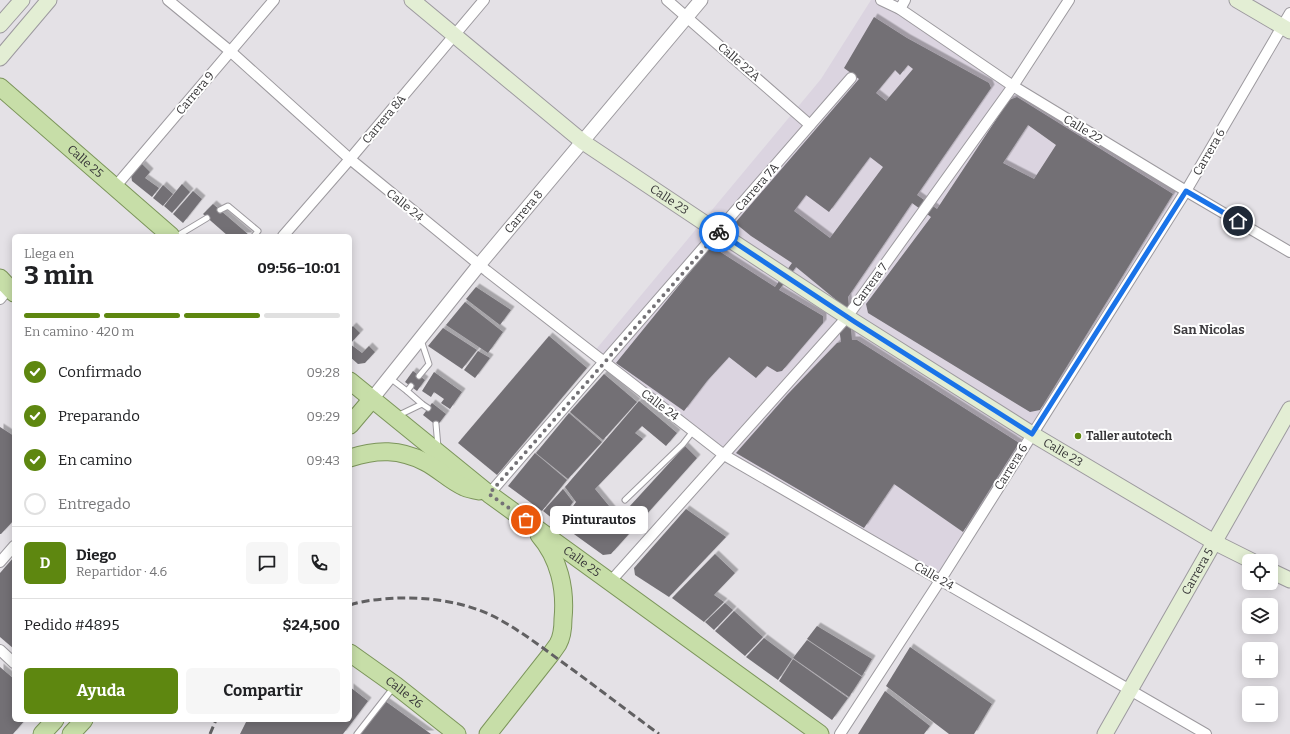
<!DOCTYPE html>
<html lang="es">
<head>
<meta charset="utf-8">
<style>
	body { margin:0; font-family:Bitter,serif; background:#f6f6f6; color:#202124; height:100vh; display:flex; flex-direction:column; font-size:15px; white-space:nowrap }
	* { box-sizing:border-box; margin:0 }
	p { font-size:13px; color:#757577 }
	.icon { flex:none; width:22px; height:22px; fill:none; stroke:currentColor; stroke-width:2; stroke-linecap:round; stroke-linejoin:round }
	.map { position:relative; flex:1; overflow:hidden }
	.sheet { position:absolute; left:12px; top:234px; width:340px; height:488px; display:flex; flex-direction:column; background:#fff; border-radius:6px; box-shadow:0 2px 10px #0003 }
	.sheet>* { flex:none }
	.controls { position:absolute; left:1242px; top:554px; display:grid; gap:8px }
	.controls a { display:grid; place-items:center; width:36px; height:36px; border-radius:6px; background:#fff; box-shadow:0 2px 10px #0003; font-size:20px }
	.pin { position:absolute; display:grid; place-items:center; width:34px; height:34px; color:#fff; margin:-17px; border:2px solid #fff; border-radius:50%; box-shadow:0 1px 4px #0007 }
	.courier { position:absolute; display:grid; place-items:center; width:40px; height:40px; margin:-20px; border:3px solid #1a73e8; border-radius:50%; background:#fff; color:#222; box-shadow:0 1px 5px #0007 }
	.bubble { position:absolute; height:28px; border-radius:6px; background:#fff; box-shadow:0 2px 10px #0003; font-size:13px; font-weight:700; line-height:28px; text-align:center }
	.overview em { font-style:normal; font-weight:700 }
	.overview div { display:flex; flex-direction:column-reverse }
	.overview { display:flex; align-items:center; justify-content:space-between; height:68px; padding:0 12px }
	h1 { font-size:26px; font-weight:700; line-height:30px }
	.bar { display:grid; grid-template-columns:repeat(4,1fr); gap:6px 4px; align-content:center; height:48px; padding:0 12px }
	.bar i { height:5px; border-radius:3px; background:#e0e0e0 }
	.bar .selected { background:#5e8710 }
	.bar p { grid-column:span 4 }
	.line { display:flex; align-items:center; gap:10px; padding:0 12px; border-top:1px solid #e0e0e0 }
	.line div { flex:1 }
	.round { display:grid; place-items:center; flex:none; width:42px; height:42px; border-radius:6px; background:#f6f6f6 }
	ol { padding:0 12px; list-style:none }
	li { display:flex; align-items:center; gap:12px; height:44px }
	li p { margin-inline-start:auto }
	li .icon { padding:4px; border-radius:50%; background:#5e8710; color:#fff; stroke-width:4 }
	li:last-child { color:#757577 }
	li i { width:22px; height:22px; border:2px solid #e0e0e0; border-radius:50% }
	.button { display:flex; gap:8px; margin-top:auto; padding:8px 12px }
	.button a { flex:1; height:46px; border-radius:6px; background:#5e8710; color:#fff; font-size:16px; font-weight:700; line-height:46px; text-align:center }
	.button a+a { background:#f6f6f6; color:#202124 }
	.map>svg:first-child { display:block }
	.built { fill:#dbd4e0 }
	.building { fill:#737075; fill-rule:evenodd; filter:url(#shadow) }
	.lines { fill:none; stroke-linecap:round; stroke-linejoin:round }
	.service-casing { stroke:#9d9a9f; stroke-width:7 }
	.minor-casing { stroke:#9d9a9f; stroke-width:12 }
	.tertiary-casing { stroke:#9d9a9f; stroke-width:15 }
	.secondary-casing { stroke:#9d9a9f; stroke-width:17 }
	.primary-casing { stroke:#7c955b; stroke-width:19 }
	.service { stroke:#fff; stroke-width:5 }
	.minor { stroke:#fff; stroke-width:10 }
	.tertiary { stroke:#fff; stroke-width:13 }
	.secondary { stroke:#e3eed4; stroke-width:15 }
	.primary { stroke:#c7dea8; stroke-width:17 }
	.rail { stroke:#616062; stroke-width:3; stroke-dasharray:8 4; stroke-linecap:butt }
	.done { stroke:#747276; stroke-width:4; stroke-dasharray:0 7.2 }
	.route { stroke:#1a73e8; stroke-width:5 }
	.poi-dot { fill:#5e8710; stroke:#fff; stroke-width:1.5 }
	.labels { text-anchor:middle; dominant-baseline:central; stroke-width:4; stroke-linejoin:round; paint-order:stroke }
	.street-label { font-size:12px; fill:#383739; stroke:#fff }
	.poi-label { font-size:12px; font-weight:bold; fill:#383739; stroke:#fff; text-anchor:start }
	.neighbourhood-label { font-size:13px; font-weight:bold; fill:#3f3d41; stroke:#fff }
</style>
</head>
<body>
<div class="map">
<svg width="1290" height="734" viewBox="0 0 1290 734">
	<defs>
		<filter id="shadow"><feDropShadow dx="3.5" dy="-3.5" stdDeviation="0" flood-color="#0004"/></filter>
	</defs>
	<rect width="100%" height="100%" fill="#e4e1e6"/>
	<path class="built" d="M871 0H881L1186 191 941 579 724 455 593 353 821 79Z"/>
	<g class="building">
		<path d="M874 17 907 38 989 83 991 88 917 195 937 209 1009 100 1017 97 1173 194 1040 410 1030 412 868 313 866 304 931 217 912 203 848 297 852 340H857L1019 443 963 532 894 484 864 528 736 453 787 395 837 343 841 342 835 299 796 267 779 290 823 316V323L782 371 777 372 767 366 756 378 729 357 707 381 684 411 616 363 711 246 775 287 792 263 751 236 735 223 859 79 844 68ZM908 65 913 69 886 101 876 93 895 70 900 75ZM1028 125 1056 145 1034 179 1003 163ZM870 157 883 167 830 238 794 211 806 195 829 212Z"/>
		<path d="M142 164 150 172 145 178 159 188 152 197 132 181 131 175Z"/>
		<path d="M182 184 190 192 172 213 164 206Z"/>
		<path d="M163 185 173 194 163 206 153 198Z"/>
		<path d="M193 191 202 199 183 223 173 214Z"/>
		<path d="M213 204 249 235 248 236H228L203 214Z"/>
		<path d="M476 287 511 310 500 325 466 299Z"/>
		<path d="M465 302 503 332 488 353 446 325Z"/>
		<path d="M353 326 360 333 350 344V329Z"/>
		<path d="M443 328 477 350 462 369 428 346Z"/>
		<path d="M549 336 587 368 497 475 458 443Z"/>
		<path d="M350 344 362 353 369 346 375 352 365 363 358 364 350 357Z"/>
		<path d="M478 351 490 358 475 378 464 370Z"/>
		<path d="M413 371 425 380 417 391 405 382Z"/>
		<path d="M434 372 462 392 450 409 441 403 444 399 434 392 431 397 422 391Z"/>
		<path d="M604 374 637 402 603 440 570 412Z"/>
		<path d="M639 401 677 433 666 446 642 426 635 433 643 439 595 489 619 518 685 446 697 458 611 554 603 555 560 524 576 502 565 487Z"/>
		<path d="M432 403 446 414 437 426 423 415Z"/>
		<path d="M569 413 602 442 568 479 536 453Z"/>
		<path d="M0 427 14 436V520L1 534H0Z"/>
		<path d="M535 453 567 480 542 511 508 486Z"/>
		<path d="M563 489 573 502 558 523 543 511Z"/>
		<path d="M686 509 726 537 669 597 635 575 634 568Z"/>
		<path d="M715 554 735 573 714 595 724 602 704 622 672 598Z"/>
		<path d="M14 557V649L0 637V573Z"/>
		<path d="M725 603 733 610 714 630 705 622Z"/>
		<path d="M734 611 763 637 745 656 715 631Z"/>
		<path d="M817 626 872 659 862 676 807 639Z"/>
		<path d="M764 638 792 659 778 680 746 657Z"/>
		<path d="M807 640 862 677 849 697 793 658Z"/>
		<path d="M910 647 992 704 974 734H949L886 686Z"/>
		<path d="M793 659 848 698 832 720 779 681Z"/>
		<path d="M0 667 14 679V720H25L13 734H0Z"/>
		<path d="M350 687 368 701 343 734H240L247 720H350Z"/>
		<path d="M885 691 930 726 924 734H858Z"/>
		<path d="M385 701 431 734H360Z"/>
	</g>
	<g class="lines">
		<defs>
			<g id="service">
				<path d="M220 210 228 206 258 231 254 236"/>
				<path d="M177 236 207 218"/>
				<path d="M419 376 429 364 421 340"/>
				<path d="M390 378 407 391 411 386"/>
				<path d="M407 391 422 404"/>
				<path d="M397 416 422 404 428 408"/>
				<path d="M436 424 438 447"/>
				<path d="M625 500 683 444 694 430"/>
				<path d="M357 734 393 688"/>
			</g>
			<g id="minor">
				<path d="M168 0 230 51 350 159 487 271 724 455 1206 734"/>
				<path d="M667 0 810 125"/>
				<path d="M881 0 900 9 1013 86 1186 191 1290 252"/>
				<path d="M900 9 905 0"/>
				<path d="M115 187 274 0"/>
				<path d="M283 236 350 159 484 0"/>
				<path d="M0 299 9 288"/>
				<path d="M489 494 851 78"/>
				<path d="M0 562 14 546"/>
				<path d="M610 582 847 317 1013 86 1069 0"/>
				<path d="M0 650 14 663"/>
				<path d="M840 734 941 579 1186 191 1290 13"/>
			</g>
			<g id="tertiary">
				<path id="s1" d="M372 399 479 265 701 0"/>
			</g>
			<g id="secondary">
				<path id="s2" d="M412 0 583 142 718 232 855 322 1032 434 1214 542 1252 561"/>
				<path d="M1237 0 1290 31"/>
				<path d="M0 25 22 0"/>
				<path d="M0 58 49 0"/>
				<path d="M1271 571 1290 580"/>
				<path id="s3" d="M1105 734 1290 409"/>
			</g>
			<g id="primary">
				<path id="s4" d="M0 87 171 236"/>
				<path d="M0 278 14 293"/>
				<path id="s5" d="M350 381 489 494 820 734"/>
				<path d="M350 425 372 399"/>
				<path d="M350 458C377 449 400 449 425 462 439 469 450 481 464 487 469 489 474 490 479 491"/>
				<path id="s6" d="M350 653 395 685 457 734"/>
				<path d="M42 734 55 720"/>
				<path d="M71 734 84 720"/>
				<path d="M488 734 551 654C553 651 556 647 558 644 562 637 563 627 563 619 566 589 559 558 539 535"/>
			</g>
		</defs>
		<use href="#service" class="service-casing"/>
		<use href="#minor" class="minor-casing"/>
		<use href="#tertiary" class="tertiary-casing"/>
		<use href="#secondary" class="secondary-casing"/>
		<use href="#primary" class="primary-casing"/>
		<use href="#service" class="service"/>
		<use href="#minor" class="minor"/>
		<use href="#tertiary" class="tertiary"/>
		<use href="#secondary" class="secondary"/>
		<use href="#primary" class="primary"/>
		<g class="rail">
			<path d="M350 605C365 600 382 599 398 598 429 597 464 602 493 616 520 630 544 649 569 667 599 689 629 712 659 734"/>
			<path d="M210 734 216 720"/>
		</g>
	</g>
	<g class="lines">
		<path class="done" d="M526 520 489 494 719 232"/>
		<path class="route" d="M719 232 855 322 1032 434 1186 191 1238 221"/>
	</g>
	<circle class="poi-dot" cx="1078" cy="436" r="4"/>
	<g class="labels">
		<g class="street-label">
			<text transform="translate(739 62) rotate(41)">Calle 22A</text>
			<text transform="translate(195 93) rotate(-50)">Carrera 9</text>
			<text transform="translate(384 119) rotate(-50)">Carrera 8A</text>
			<text transform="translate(1083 129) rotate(31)">Calle 22</text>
			<text transform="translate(1209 152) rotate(-60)">Carrera 6</text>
			<text stroke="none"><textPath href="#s4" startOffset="113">Calle 25</textPath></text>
			<text transform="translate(757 187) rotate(-49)">Carrera 7A</text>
			<text stroke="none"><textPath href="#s2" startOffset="326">Calle 23</textPath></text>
			<text transform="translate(405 205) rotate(39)">Calle 24</text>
			<text stroke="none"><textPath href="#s1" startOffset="241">Carrera 8</textPath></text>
			<text transform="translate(870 285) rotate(-54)">Carrera 7</text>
			<text transform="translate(660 405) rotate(37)">Calle 24</text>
			<text stroke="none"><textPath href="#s2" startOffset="794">Calle 23</textPath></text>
			<text transform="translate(1011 467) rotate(-58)">Carrera 6</text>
			<text stroke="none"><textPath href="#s5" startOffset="294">Calle 25</textPath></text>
			<text stroke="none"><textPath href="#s3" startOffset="187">Carrera 5</textPath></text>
			<text transform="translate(934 576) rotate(30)">Calle 24</text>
			<text stroke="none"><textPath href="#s6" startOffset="67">Calle 26</textPath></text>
		</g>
		<g class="poi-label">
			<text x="1086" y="436">Taller autotech</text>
		</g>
		<g class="neighbourhood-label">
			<text x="1209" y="329">San Nicolas</text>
		</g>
	</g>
</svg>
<div class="controls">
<a><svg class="icon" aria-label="locate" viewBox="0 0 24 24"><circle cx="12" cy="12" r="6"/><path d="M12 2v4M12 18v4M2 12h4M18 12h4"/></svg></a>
<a><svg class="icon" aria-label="layers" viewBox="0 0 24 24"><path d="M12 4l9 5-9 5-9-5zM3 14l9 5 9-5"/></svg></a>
<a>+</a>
<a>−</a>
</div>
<div class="pin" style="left:526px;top:520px;background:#ea580c"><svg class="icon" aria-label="bag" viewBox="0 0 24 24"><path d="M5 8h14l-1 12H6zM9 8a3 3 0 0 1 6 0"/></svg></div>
<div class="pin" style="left:1238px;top:221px;background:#1f2937"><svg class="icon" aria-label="home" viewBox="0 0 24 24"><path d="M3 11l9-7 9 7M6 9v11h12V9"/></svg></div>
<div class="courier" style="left:719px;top:232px"><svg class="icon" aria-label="bike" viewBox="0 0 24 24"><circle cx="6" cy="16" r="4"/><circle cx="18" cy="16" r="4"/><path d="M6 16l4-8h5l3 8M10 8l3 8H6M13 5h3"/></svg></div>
<div class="bubble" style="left:550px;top:506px;width:98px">Pinturautos</div>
<section class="sheet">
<div class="overview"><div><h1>3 min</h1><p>Llega en</p></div><em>09:56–10:01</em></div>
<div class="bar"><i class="selected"></i><i class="selected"></i><i class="selected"></i><i></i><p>En camino · 420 m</p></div>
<ol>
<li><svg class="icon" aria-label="check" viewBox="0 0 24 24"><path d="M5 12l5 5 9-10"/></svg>Confirmado<p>09:28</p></li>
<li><svg class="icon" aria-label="check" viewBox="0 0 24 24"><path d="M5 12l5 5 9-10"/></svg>Preparando<p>09:29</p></li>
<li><svg class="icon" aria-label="check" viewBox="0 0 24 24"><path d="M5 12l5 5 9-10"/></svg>En camino<p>09:43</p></li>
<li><i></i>Entregado</li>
</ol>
<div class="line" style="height:72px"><b class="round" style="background:#5e8710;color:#fff">D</b><div><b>Diego</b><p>Repartidor · 4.6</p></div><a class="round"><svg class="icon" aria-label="chat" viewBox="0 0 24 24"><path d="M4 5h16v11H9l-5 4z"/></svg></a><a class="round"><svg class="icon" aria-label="phone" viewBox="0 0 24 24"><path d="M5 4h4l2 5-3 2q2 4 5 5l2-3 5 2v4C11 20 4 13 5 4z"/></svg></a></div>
<div class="line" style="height:52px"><div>Pedido #4895</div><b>$24,500</b></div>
<div class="button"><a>Ayuda</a><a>Compartir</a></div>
</section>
</div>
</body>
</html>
